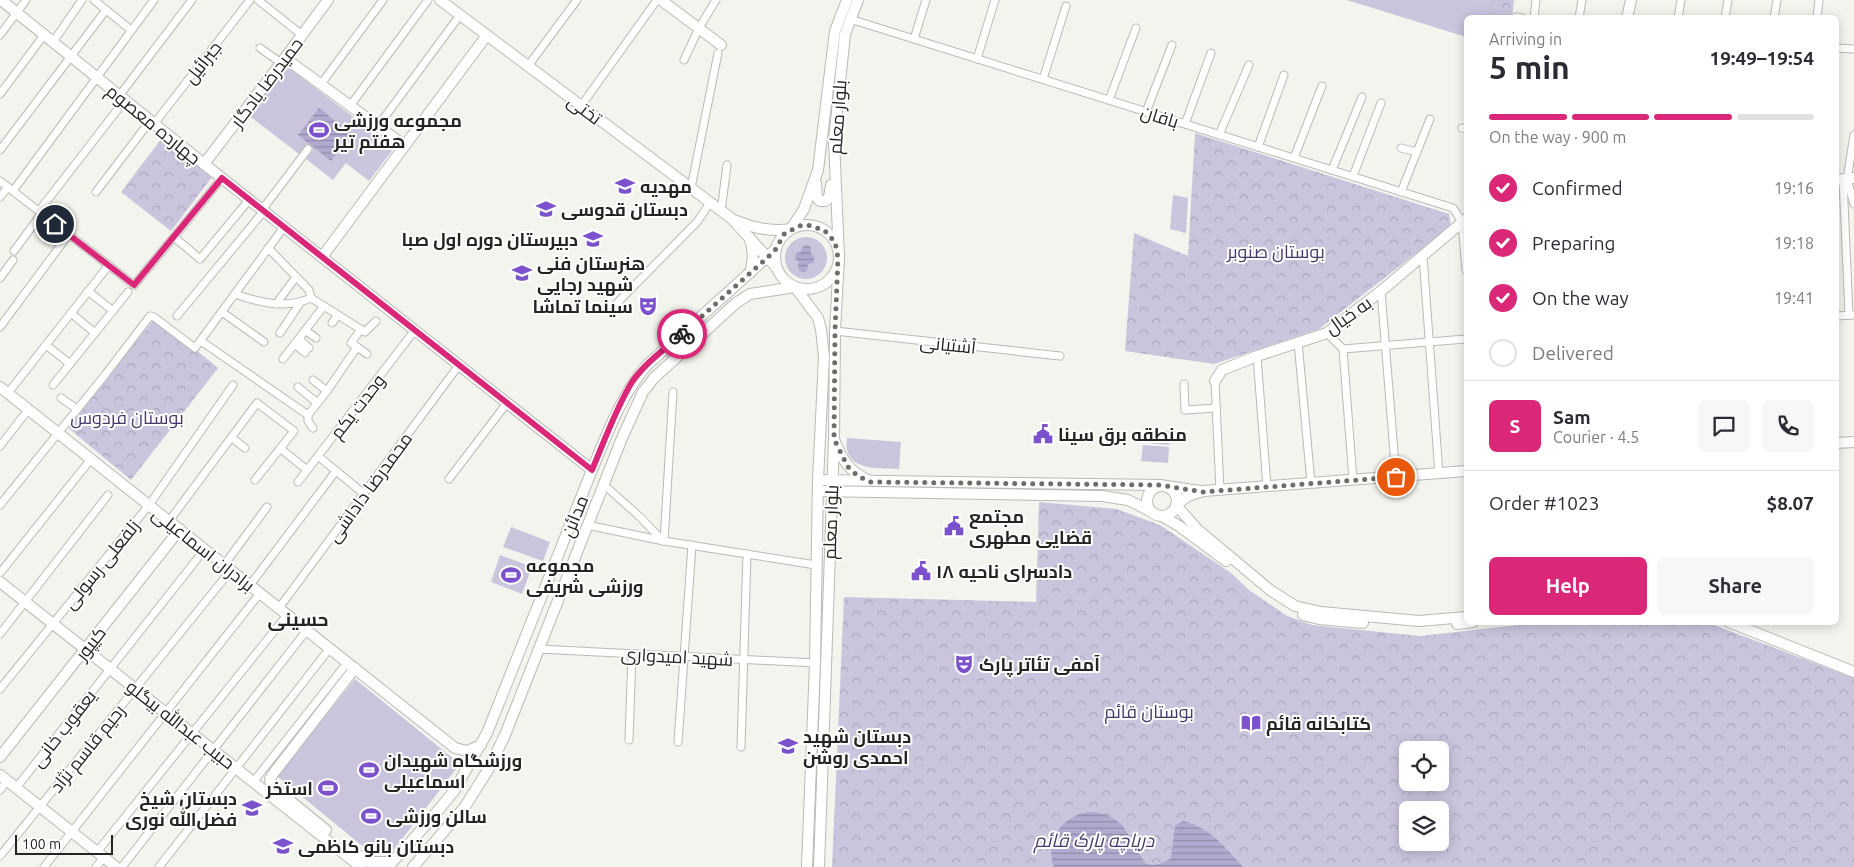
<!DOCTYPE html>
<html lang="en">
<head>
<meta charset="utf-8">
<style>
	body { margin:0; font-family:Ubuntu,Cairo,sans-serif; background:#f7f7f7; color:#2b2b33; height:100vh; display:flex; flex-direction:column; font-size:19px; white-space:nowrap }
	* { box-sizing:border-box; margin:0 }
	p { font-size:16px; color:#7c7c81 }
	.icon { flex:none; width:28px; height:28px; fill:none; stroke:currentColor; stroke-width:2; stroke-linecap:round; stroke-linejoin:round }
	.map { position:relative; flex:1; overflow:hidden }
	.sheet { position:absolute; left:1464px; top:15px; width:375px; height:610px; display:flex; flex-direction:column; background:#fff; border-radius:8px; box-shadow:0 2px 12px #0003 }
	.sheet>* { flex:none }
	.fabs { position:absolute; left:1399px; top:741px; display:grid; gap:10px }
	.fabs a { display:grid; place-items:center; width:50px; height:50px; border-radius:8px; background:#fff; box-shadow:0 2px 12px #0003; font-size:25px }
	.scale { position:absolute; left:15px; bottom:12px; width:98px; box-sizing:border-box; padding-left:5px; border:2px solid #242422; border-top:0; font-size:14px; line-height:18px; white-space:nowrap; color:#242422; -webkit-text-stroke:4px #fff; paint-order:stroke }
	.pin { position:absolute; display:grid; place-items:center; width:42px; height:42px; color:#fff; margin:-21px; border:2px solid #fff; border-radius:50%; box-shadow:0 1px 5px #0007 }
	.courier { position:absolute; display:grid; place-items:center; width:50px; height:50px; margin:-25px; border:4px solid #db2777; border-radius:50%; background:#fff; color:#222; box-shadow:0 1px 6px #0007 }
	.summary em { font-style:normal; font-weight:700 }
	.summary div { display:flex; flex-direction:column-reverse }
	.summary { display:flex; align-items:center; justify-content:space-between; height:85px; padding:0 25px }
	h1 { font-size:32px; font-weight:700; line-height:38px }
	.bar { display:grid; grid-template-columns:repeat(4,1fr); gap:8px 5px; align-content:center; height:60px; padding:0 25px }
	.bar i { height:6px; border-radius:4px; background:#e1e1e2 }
	.bar .selected { background:#db2777 }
	.bar p { grid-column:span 4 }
	.line { display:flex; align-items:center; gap:12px; padding:0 25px; border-top:1px solid #e1e1e2 }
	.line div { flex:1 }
	.round { display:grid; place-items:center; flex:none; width:52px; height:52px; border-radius:8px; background:#f7f7f7 }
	ol { padding:0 25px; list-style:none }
	li { display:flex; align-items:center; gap:15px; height:55px }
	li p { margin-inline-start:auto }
	li .icon { padding:5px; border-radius:50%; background:#db2777; color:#fff; stroke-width:4 }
	li:last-child { color:#7c7c81 }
	li i { width:28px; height:28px; border:2px solid #e1e1e2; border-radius:50% }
	.action { display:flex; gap:10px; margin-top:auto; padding:10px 25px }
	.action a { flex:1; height:58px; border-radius:8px; background:#db2777; color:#fff; font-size:20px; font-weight:700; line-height:58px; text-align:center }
	.action a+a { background:#f7f7f7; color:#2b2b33 }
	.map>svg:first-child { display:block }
	.grass { fill:#cac4dd }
	.park { fill:url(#park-crowns); fill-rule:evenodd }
	.water { fill:url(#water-rules) }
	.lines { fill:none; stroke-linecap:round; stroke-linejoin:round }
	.street-casing { stroke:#babab5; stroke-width:9 }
	.secondary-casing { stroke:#babab5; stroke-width:12 }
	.primary-casing { stroke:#babab5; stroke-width:12 }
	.street { stroke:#fff; stroke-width:7 }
	.secondary { stroke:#fff; stroke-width:10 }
	.primary { stroke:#fff; stroke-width:10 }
	.done { stroke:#6d6d69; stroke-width:5; stroke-dasharray:0 9 }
	.route { stroke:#db2777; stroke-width:6 }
	.labels { text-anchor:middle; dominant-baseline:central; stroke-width:4; stroke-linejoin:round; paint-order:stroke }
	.street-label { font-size:18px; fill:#242422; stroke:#fff }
	.poi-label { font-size:18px; font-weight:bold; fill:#242422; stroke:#fff; text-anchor:start }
	.park-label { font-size:18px; fill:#463769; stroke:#fff }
	.neighbourhood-label { font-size:19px; font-weight:bold; fill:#242422; stroke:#fff }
	.water-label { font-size:19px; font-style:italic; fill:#4b3c6e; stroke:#fff }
</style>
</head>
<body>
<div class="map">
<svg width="1854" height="867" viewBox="0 0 1854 867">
	<defs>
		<pattern id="park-crowns" width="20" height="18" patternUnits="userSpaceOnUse" patternTransform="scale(1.25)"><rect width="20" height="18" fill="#cac4dd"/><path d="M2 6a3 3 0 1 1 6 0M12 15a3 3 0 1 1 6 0" fill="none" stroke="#ada8bd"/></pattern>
		<pattern id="water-rules" width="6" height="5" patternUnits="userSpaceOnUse" patternTransform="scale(1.25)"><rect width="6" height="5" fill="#b2a9cf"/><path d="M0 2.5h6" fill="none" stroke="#9189a8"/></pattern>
	</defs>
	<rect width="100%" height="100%" fill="#f4f4ee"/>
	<g class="grass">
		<path d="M1347 0H1497L1493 17 1466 18V37Z"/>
		<path d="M285 65 394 148 369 181 346 163 333 180 306 159 313 150 307 145 299 154 248 115Z"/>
		<path d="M1173 195 1188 198 1186 233 1170 229Z"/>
		<circle cx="806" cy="258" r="21"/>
		<path d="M1148 429 1171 431 1169 445 1147 443Z"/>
		<path d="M847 438 901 442 899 469C882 468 852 471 847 450 846 446 847 441 847 438Z"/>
		<path d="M1143 445 1169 447 1168 463 1141 461Z"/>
		<path d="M511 527 550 542 543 561 503 547Z"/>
		<path d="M500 555 532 567 522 594 491 582Z"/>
		<path d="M355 679 460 764 392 852 372 854 277 776Z"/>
	</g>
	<g class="park">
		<path d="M1497 0H1514L1512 17H1493Z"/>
		<path d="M1195 133 1449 214 1451 226 1319 329 1214 364 1125 351 1134 233 1188 256Z"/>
		<path d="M162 138 212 177 171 231 121 192Z"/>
		<path d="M156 317 218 368 131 480 66 426Z"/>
		<path d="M1039 502 1116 509 1160 525 1231 573 1249 590 1287 616 1312 625 1420 636 1518 625 1602 622H1690L1714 625 1854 678V867H832L844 597 1036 602ZM1408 750H1440V782H1408ZM1408 810H1440V842H1408Z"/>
	</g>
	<g class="water">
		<path d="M319 108 352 134 331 161 298 135Z"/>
		<path d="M806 245 811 247V254L814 256V260L813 263 808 264 807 271 803 272 799 270 798 265 799 262 796 260 795 256 797 253 801 252 802 247Z"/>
		<path d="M1088 812C1103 812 1112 816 1123 826L1145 863C1153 867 1163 864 1171 858L1175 826 1183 821C1213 829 1223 846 1243 867H1054C1045 840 1061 817 1088 812Z"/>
	</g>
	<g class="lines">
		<defs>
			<g id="street">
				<path d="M94 0 131 30"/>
				<path d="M258 0 302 35"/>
				<path d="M1516 17 1522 18"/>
				<path d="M1534 18 1536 0"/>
				<path d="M1579 18 1582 0"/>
				<path d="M1678 18 1681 0"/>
				<path d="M1725 18 1728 0"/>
				<path d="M1774 18 1777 0"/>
				<path d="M1817 18 1819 0"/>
				<path d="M850 19 1453 208 1462 222 1466 270"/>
				<path d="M0 35 26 0"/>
				<path d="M914 39 926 0"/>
				<path d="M53 42 82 0"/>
				<path d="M260 48 281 63"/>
				<path d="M1836 48 1854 49"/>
				<path d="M977 59 995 0"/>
				<path d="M684 60 699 28 716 0"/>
				<path d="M528 66 577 0"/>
				<path d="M1043 79 1066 6"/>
				<path d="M321 84 383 0"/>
				<path d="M0 94 44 35"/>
				<path d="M119 96 192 0"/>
				<path d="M1109 100 1136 28"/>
				<path d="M350 106 428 0"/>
				<path d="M581 106 657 0"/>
				<path d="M1146 112 1172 45"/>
				<path d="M154 124 250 0"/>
				<path d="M1185 124 1211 53"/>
				<path d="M378 126 460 15"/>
				<path d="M1462 128 1466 129"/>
				<path d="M1219 135 1249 65"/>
				<path d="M1854 135 1847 179 1854 204"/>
				<path d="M1258 147 1284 75"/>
				<path d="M1401 148 1417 152"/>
				<path d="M0 150 106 10"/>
				<path d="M1294 158 1322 86"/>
				<path d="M1332 170 1362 97"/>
				<path d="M1353 176 1381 103"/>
				<path d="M222 178 174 237 200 259 249 200"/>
				<path d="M1843 180 1849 315"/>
				<path d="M0 181 134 285 174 237"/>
				<path d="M691 188 718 53"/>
				<path d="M13 191 154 0"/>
				<path d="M96 192 150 121"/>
				<path d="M1401 192 1430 119"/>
				<path d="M0 197 8 187"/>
				<path d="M262 210 308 149"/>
				<path d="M39 211 125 100"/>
				<path d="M721 211 727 165"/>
				<path d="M268 248 309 290 311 298 365 332 376 321"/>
				<path d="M14 251 42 213"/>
				<path d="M1423 256 1439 474"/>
				<path d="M0 278 13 260"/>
				<path d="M88 291 113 311"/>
				<path d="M1381 291 1396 477"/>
				<path d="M235 294C260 303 286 309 311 298"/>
				<path d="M617 303 697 222 710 203"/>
				<path d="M276 304 296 277"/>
				<path d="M222 312 264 342"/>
				<path d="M71 313 95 333"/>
				<path d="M177 316 264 211"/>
				<path d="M1836 316 1854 315"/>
				<path d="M332 323 338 315"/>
				<path d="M0 327 69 234"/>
				<path d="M305 330 316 338"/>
				<path d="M835 331 1060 356"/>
				<path d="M280 333 300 303"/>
				<path d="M1327 333 1343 349 1466 339"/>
				<path d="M299 339 309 348"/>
				<path d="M201 341 308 415"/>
				<path d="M1298 342 1311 483"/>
				<path d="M295 344 305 353"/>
				<path d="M46 345 70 364"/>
				<path d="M357 347 367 354"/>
				<path d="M1343 349 1353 480"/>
				<path d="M1257 356 1267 487"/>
				<path d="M283 359 324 306"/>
				<path d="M313 380 327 391"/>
				<path d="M1215 381 1220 490"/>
				<path d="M1184 384 1185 410 1216 408"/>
				<path d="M53 385 128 292"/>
				<path d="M298 387 317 403"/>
				<path d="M8 393 109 265"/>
				<path d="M61 398 77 409"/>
				<path d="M308 415 327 391 357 347 351 343 361 329"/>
				<path d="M308 415V421L313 428"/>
				<path d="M232 438 245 448"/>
				<path d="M0 446 28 410"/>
				<path d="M281 449 307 470"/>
				<path d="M318 456 364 494"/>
				<path d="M449 479 507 403"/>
				<path d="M298 482 415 330"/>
				<path d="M603 484 640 517 663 541"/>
				<path d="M0 505 105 375 150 316 154 317 195 348 284 227"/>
				<path d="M169 521 257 403 294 431 255 480"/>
				<path d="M587 525 664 541 816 565"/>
				<path d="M664 541 673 392"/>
				<path d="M224 565 267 507"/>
				<path d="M0 573 91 459"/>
				<path d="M250 585 336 471"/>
				<path d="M279 608 459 365"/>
				<path d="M0 634 108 495"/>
				<path d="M539 649 815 663"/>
				<path d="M0 689 149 505 233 385"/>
				<path d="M629 740 632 654"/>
				<path d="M678 742 692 545"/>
				<path d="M741 747 747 554"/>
				<path d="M254 781 347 663"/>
				<path d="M16 788 205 549"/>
				<path d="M0 790 7 781"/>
				<path d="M97 852 287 615"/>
				<path d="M0 856 231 570"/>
				<path d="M44 867 260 593"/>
				<path d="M96 867 104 857"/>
				<path d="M122 867 307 630"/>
				<path d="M159 867 330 648"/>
			</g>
			<g id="secondary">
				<path d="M1 0 204 164 592 470"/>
				<path d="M440 0 731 218 777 268"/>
				<path d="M661 0 721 45"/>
				<path d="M1627 18 1631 0"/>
				<path d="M285 58 405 146"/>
				<path d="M204 164 285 58 328 0"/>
				<path d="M1836 180 1854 178"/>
				<path d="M737 221C755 229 771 232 791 229"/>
				<path d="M322 257 487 35"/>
				<path d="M1215 381 1222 370 1257 356 1327 333 1381 291 1466 219"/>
				<path d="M0 387 455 748 467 751 481 745"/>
				<path d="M834 439C841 459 849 471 868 480"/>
				<path d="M1836 443 1854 442"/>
				<path d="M1466 471 1203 491 1188 496 1176 505 1197 529 1270 590 1295 606 1321 612 1419 621 1466 617"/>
				<path d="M818 480 1160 485 1200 491"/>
				<circle cx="1162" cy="501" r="15"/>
				<path d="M818 491 1102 496 1128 500 1152 512"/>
				<path d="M1162 516 1179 526 1226 561"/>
				<path d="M0 582 361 867"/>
				<path d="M1303 615 1319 619 1363 623"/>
				<path d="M1729 622 1854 672"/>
				<path d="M1457 624 1473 622"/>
				<path d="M0 757 180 529"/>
				<path d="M0 775 116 867"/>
				<path d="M326 830 271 785 270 779 273 774 355 668"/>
				<path d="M355 853 369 862H392"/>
			</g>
			<g id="primary">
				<path d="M816 183 817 198 820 201H826L829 197 831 185"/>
				<circle cx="807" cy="257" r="32"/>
				<path d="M791 229 804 209 818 170 835 31 847 0"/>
				<path d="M749 237C754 249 754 260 750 273"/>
				<path d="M388 867 431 819 454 791 487 733 592 470C607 434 621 396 646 366L776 249"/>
				<path d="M413 867 464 808 488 770 505 735 622 438 643 392 654 378 736 303 750 294 795 287 818 318 821 329 824 357 818 480 815 663 807 867"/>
				<path d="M819 867 834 439 835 331 839 258 834 140 845 34 858 0"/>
			</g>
		</defs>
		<use href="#street" class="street-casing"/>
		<use href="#secondary" class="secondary-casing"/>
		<use href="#primary" class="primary-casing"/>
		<use href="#street" class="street"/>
		<use href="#secondary" class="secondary"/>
		<use href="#primary" class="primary"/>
	</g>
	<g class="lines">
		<path class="done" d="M682 334 767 258 776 249 784 234 799 226 807 225 824 230 835 242 838 258 835 331 834 439 848 467 858 476 871 482 1160 485 1203 492 1396 477"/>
		<path class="route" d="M55 224 134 285 222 178 592 470C604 442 616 408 632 382 645 363 665 349 682 334"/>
	</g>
	<defs>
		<symbol id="stadium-bare" viewBox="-9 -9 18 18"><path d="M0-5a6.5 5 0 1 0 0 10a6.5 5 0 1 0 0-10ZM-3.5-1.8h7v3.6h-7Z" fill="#7b52cb" stroke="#fff" stroke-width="2.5" paint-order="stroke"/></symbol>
		<symbol id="school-bare" viewBox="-9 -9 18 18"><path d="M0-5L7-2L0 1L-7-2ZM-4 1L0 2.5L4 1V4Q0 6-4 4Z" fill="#7b52cb" stroke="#fff" stroke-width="2.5" paint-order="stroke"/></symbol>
		<symbol id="theatre-bare" viewBox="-9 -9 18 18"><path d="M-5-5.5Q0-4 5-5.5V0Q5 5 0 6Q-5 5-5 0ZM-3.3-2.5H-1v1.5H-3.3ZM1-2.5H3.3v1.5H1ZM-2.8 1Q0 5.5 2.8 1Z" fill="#7b52cb" stroke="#fff" stroke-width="2.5" paint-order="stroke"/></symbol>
		<symbol id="civic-bare" viewBox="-9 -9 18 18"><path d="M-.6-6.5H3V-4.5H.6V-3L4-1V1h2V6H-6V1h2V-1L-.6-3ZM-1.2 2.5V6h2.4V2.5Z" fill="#7b52cb" stroke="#fff" stroke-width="2.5" paint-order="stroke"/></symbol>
		<symbol id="library-bare" viewBox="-9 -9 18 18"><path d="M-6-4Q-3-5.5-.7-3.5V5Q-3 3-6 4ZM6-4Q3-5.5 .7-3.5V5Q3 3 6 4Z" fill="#7b52cb" stroke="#fff" stroke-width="2.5" paint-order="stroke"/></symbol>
	</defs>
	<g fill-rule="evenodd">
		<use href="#stadium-bare" x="305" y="116" width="28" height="28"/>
		<use href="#school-bare" x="611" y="172" width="28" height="28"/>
		<use href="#school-bare" x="532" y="195" width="28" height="28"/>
		<use href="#school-bare" x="579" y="225" width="28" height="28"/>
		<use href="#school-bare" x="508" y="259" width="28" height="28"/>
		<use href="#theatre-bare" x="634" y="292" width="28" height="28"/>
		<use href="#civic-bare" x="1029" y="420" width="28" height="28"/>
		<use href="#civic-bare" x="940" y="512" width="28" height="28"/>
		<use href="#civic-bare" x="907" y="557" width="28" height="28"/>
		<use href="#stadium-bare" x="497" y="561" width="28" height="28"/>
		<use href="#theatre-bare" x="950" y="650" width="28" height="28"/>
		<use href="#library-bare" x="1237" y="709" width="28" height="28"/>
		<use href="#school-bare" x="774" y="732" width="28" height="28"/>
		<use href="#stadium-bare" x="355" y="756" width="28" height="28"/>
		<use href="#stadium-bare" x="314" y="774" width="28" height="28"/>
		<use href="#school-bare" x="238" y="794" width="28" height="28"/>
		<use href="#stadium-bare" x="357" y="802" width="28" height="28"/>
		<use href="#school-bare" x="269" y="832" width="28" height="28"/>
	</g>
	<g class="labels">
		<g class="street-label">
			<text transform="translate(202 62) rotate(-52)">جبرائیل</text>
			<text transform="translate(266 82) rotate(-53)">حمیدرضا یادگار</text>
			<text transform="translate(585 109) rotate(37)">تختی</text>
			<text transform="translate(1160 116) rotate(17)">بافان</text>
			<text transform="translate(837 117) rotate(-86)">بلوار معلم</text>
			<text transform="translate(154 124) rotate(39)">چهارده معصوم</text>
			<text transform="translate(1348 315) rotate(-35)">به خیال</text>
			<text transform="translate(948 344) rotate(6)">آشتیانی</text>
			<text transform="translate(357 406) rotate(-52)">وحدت یکم</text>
			<text transform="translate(369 487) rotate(-54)">محمدرضا داداشی</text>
			<text transform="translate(574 516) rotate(-68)">مدائن</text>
			<text transform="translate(830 522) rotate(-88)">بلوار معلم</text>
			<text transform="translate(204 549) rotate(38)">برادران اسماعیلی</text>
			<text transform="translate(101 564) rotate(-51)">زلفعلی رسولی</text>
			<text transform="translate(90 643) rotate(-52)">کیپور</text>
			<text transform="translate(677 656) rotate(3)">شهيد امیدواری</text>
			<text transform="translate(181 724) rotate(38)">حبیب عبدالله بیگلو</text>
			<text transform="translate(63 728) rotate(-52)">یعقوب خانی</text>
			<text transform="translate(87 748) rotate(-51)">رحیم قاسم نژاد</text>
		</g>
		<g class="poi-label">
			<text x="334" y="120">مجموعه ورزشی<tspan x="334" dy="21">هفتم تیر</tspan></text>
			<text x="640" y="186">مهدیه</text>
			<text x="561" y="209">دبستان قدوسی</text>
			<text x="578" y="239" text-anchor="end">دبیرستان دوره اول صبا</text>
			<text x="537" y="263">هنرستان فنی<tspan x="537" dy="21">شهید رجایی</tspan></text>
			<text x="633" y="306" text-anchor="end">سینما تماشا</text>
			<text x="1058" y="434">منطقه برق سینا</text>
			<text x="969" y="516">مجتمع<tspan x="969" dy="21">قضایی مطهری</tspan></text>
			<text x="526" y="565">مجموعه<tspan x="526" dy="21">ورزشی شریفی</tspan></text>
			<text x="936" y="571">دادسرای ناحیه ۱۸</text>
			<text x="979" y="664">آمفی تئاتر پارک</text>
			<text x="1266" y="723">کتابخانه قائم</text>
			<text x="803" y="736">دبستان شهید<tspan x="803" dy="21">احمدی روشن</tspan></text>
			<text x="384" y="760">ورزشگاه شهیدان<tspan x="384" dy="21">اسماعیلی</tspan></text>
			<text x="313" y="788" text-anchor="end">استخر</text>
			<text x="237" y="798" text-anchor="end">دبستان شیخ<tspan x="237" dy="21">فضل‌الله نوری</tspan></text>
			<text x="386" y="816">سالن ورزشی</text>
			<text x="298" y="846">دبستان بانو کاظمی</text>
		</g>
		<g class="park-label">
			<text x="1276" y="251">بوستان صنوبر</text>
			<text x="127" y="417">بوستان فردوس</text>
			<text x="1149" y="711">بوستان قائم</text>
		</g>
		<g class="neighbourhood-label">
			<text x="298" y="619">حسینی</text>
		</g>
		<g class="water-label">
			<text x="1094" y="840">دریاچه پارک قائم</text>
		</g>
	</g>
</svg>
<div class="fabs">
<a><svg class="icon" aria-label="locate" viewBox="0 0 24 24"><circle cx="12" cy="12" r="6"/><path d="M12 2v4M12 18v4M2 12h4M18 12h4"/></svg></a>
<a><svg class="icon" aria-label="layers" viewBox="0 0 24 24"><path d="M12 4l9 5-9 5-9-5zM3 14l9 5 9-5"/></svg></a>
</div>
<div class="scale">100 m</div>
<div class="pin" style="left:1396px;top:477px;background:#ea580c"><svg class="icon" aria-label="bag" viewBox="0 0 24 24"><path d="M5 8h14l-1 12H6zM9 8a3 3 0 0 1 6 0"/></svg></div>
<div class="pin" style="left:55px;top:224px;background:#1f2937"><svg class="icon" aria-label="home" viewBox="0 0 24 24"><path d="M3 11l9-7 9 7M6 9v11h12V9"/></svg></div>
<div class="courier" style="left:682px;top:334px"><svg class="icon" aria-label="bike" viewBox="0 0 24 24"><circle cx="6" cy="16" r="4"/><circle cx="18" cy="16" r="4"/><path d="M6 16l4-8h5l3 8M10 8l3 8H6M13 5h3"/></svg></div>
<section class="sheet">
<div class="summary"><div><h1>5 min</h1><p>Arriving in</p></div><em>19:49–19:54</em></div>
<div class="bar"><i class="selected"></i><i class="selected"></i><i class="selected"></i><i></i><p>On the way · 900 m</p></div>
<ol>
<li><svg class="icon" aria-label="check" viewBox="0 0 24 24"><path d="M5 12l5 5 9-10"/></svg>Confirmed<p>19:16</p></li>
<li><svg class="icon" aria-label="check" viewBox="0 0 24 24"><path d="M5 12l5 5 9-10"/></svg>Preparing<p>19:18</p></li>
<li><svg class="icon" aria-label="check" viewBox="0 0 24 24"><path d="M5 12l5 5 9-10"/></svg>On the way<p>19:41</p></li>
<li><i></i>Delivered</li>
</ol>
<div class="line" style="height:90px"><b class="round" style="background:#db2777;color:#fff">S</b><div><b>Sam</b><p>Courier · 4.5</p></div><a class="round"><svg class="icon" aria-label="chat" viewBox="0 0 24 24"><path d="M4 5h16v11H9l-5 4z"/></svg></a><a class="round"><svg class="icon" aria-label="phone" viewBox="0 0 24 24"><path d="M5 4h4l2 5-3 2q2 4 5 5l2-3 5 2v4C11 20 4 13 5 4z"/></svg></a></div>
<div class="line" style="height:65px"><div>Order #1023</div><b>$8.07</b></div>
<div class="action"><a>Help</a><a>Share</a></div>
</section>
</div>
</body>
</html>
